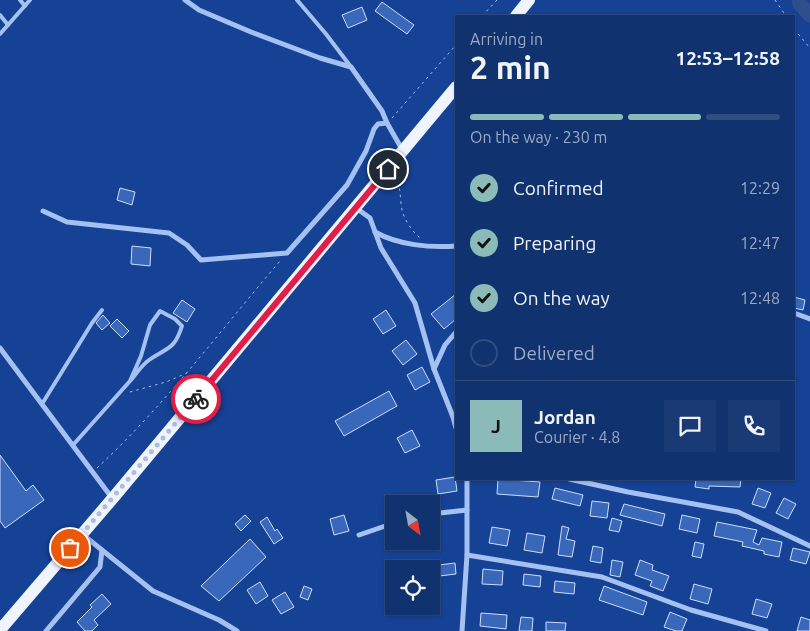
<!DOCTYPE html>
<html lang="en">
<head>
<meta charset="utf-8">
<style>
	body { margin:0; font-family:Ubuntu,sans-serif; background:#193a74; color:#f1f3f6; height:100vh; display:flex; flex-direction:column; font-size:19px; white-space:nowrap }
	* { box-sizing:border-box; margin:0 }
	p { font-size:16px; color:#9caac3 }
	.icon { flex:none; width:28px; height:28px; fill:none; stroke:currentColor; stroke-width:2; stroke-linecap:round; stroke-linejoin:round }
	.map { position:relative; flex:1; overflow:hidden }
	.sheet { position:absolute; left:455px; top:15px; width:340px; height:465px; display:flex; flex-direction:column; background:#10326f; border-radius:0px; box-shadow:0 1px 4px #0004,0 0 0 1px #304d82 }
	.sheet>* { flex:none }
	.needle { width:32px; rotate:149deg }
	.buttons { position:absolute; left:385px; top:495px; display:grid; gap:10px }
	.buttons a { display:grid; place-items:center; width:55px; height:55px; border-radius:0px; background:#10326f; box-shadow:0 1px 4px #0004,0 0 0 1px #304d82; font-size:25px }
	.pin { position:absolute; display:grid; place-items:center; width:42px; height:42px; color:#fff; margin:-21px; border:2px solid #fff; border-radius:50%; box-shadow:0 1px 5px #0007 }
	.courier { position:absolute; display:grid; place-items:center; width:50px; height:50px; margin:-25px; border:4px solid #e11d48; border-radius:50%; background:#fff; color:#222; box-shadow:0 1px 6px #0007 }
	.headline em { font-style:normal; font-weight:700 }
	.headline div { display:flex; flex-direction:column-reverse }
	.headline { display:flex; align-items:center; justify-content:space-between; height:85px; padding:0 15px }
	h1 { font-size:32px; font-weight:700; line-height:38px }
	.bar { display:grid; grid-template-columns:repeat(4,1fr); gap:8px 5px; align-content:center; height:60px; padding:0 15px }
	.bar i { height:6px; border-radius:4px; background:#304d82 }
	.bar .current { background:#8bbbb9 }
	.bar p { grid-column:span 4 }
	.line { display:flex; align-items:center; gap:12px; padding:0 15px; border-top:1px solid #304d82 }
	.line div { flex:1 }
	.round { display:grid; place-items:center; flex:none; width:52px; height:52px; border-radius:0px; background:#193a74 }
	ol { padding:0 15px; list-style:none }
	li { display:flex; align-items:center; gap:15px; height:55px }
	li p { margin-inline-start:auto }
	li .icon { padding:5px; border-radius:50%; background:#8bbbb9; color:#111; stroke-width:4 }
	li:last-child { color:#9caac3 }
	li i { width:28px; height:28px; border:2px solid #304d82; border-radius:50% }
	.map>svg:first-child { display:block }
	.lines { fill:none; stroke-linecap:round; stroke-linejoin:round }
	.river { stroke:#2e4e8c; stroke-width:15 }
	.building { fill:#3968bb; stroke:#ccdefc }
	.path { stroke:#a5c1f1; stroke-width:1; stroke-dasharray:2.5 4; stroke-linecap:butt }
	.service { stroke:#a5c1f1; stroke-width:4 }
	.minor { stroke:#a5c1f1; stroke-width:5 }
	.primary { stroke:#eff4ff; stroke-width:12 }
	.done { stroke:#adbdda; stroke-width:5; stroke-dasharray:0 9 }
	.route { stroke:#e11d48; stroke-width:6 }
</style>
</head>
<body>
<div class="map">
<svg width="810" height="631" viewBox="0 0 810 631">
	<rect width="100%" height="100%" fill="#154294"/>
	<g class="lines">
		<path class="river" d="M799 0 800 4 810 15"/>
	</g>
	<g class="building">
		<path d="M382 2 414 25 407 34 375 11Z"/>
		<path d="M362 7 367 20 348 28 342 15Z"/>
		<path d="M120 188 135 192 132 205 117 200Z"/>
		<path d="M132 246 151 248 150 266 131 264Z"/>
		<path d="M456 294V319L444 329 431 314Z"/>
		<path d="M794 297 805 300 803 310 794 308Z"/>
		<path d="M182 300 195 309 187 322 173 313Z"/>
		<path d="M386 310 396 326 383 334 373 319Z"/>
		<path d="M103 315 110 323 102 330 96 323Z"/>
		<path d="M117 319 129 331 122 338 110 326Z"/>
		<path d="M406 340 417 354 403 365 392 351Z"/>
		<path d="M422 367 430 382 415 390 407 375Z"/>
		<path d="M389 391 397 406 344 436 335 421Z"/>
		<path d="M412 430 420 446 405 453 397 438Z"/>
		<path d="M0 455 26 491 33 485 44 500 5 528 0 521Z"/>
		<path d="M455 477 457 491 438 494 436 480Z"/>
		<path d="M498 479 540 482 538 497 497 494Z"/>
		<path d="M696 479H741L740 487 709 486V489L695 487Z"/>
		<path d="M555 488 583 495 580 506 552 499Z"/>
		<path d="M758 488 771 493 765 508 752 504Z"/>
		<path d="M784 498 796 504 788 519 776 513Z"/>
		<path d="M592 501 609 503 607 518 590 516Z"/>
		<path d="M624 504 665 514 662 526 620 515Z"/>
		<path d="M245 515 251 521 241 531 235 524Z"/>
		<path d="M344 515 349 531 334 535 330 519Z"/>
		<path d="M682 515 700 519 697 533 679 529Z"/>
		<path d="M267 517 275 531 277 529 283 538 274 544 260 522Z"/>
		<path d="M612 518 622 521 619 532 609 530Z"/>
		<path d="M717 522 757 530 753 542 759 545 762 538 782 542 779 557 764 554V551L742 546 743 542 714 536Z"/>
		<path d="M562 526 569 528 566 539 575 541 572 557 558 555Z"/>
		<path d="M492 527 510 530 507 546 489 543Z"/>
		<path d="M527 533 545 536 542 553 524 550Z"/>
		<path d="M250 539 266 557 219 601 201 586Z"/>
		<path d="M695 542 704 544 701 558 692 556Z"/>
		<path d="M593 546 603 548 601 563 590 561Z"/>
		<path d="M793 548 810 552 806 564 790 560Z"/>
		<path d="M612 560 623 562 620 577 610 575Z"/>
		<path d="M640 560 653 565 652 570 669 576 663 591 650 586 652 581 635 575Z"/>
		<path d="M455 563 456 574 431 577V566Z"/>
		<path d="M483 569 503 571 502 585 482 584Z"/>
		<path d="M524 574 541 576 540 587 523 585Z"/>
		<path d="M555 581 575 583 574 594 554 592Z"/>
		<path d="M260 582 268 596 256 604 247 590Z"/>
		<path d="M694 584 712 589 708 604 690 599Z"/>
		<path d="M304 586 312 589 308 600 300 597Z"/>
		<path d="M604 586 647 602 643 615 599 600Z"/>
		<path d="M285 592 294 607 281 614 272 600Z"/>
		<path d="M102 594 111 604 94 620 98 625 92 631H85L77 622 92 607 90 605Z"/>
		<path d="M756 599 772 604 767 618 752 614Z"/>
		<path d="M670 612 687 619 682 631H676L664 627Z"/>
		<path d="M481 613 507 615 506 629 480 626Z"/>
		<path d="M521 617 533 618 532 631H519Z"/>
		<path d="M801 617 810 620V631H797Z"/>
		<path d="M546 622 566 623 565 631H546Z"/>
	</g>
	<g class="lines">
		<g class="path">
			<path d="M775 0 786 16"/>
			<path d="M482 16 497 0"/>
			<path d="M794 29 810 48"/>
			<path d="M392 118 456 45"/>
			<path d="M372 156 376 159"/>
			<path d="M396 176C400 186 400 193 401 203 402 217 410 229 420 238"/>
			<path d="M130 392 166 382 187 373"/>
			<path d="M97 468C165 405 220 331 280 261"/>
		</g>
		<g class="service">
			<path d="M20 0 25 6"/>
			<path d="M297 0 326 34 351 67"/>
			<path d="M0 15 8 25"/>
			<path d="M0 34 30 0"/>
			<path d="M42 404 92 323 102 310"/>
			<path d="M73 445 130 381 141 356 150 325 160 311 175 319 182 326C174 351 167 347 149 360 142 365 136 374 130 381"/>
		</g>
		<g class="minor">
			<path d="M387 123 403 151"/>
			<path d="M356 208 370 218 381 248 415 303 434 369 453 417 456 428"/>
			<path d="M43 211 67 222 169 233 187 245 201 260 287 253 347 185 366 151 374 129 378 124 387 123 382 111 351 67 320 58 251 32 199 10 185 0"/>
			<path d="M375 232C398 245 430 248 456 246"/>
			<path d="M794 313 810 319"/>
			<path d="M0 348 112 498"/>
			<path d="M434 369 445 345 456 332"/>
			<path d="M569 479 628 492 738 512 810 546"/>
			<path d="M431 514 467 510"/>
			<path d="M82 534 153 591 219 620 237 631"/>
			<path d="M359 535 394 523"/>
			<path d="M467 555 602 577 691 610 766 631"/>
			<path d="M46 631 100 567 102 550"/>
			<path d="M462 631 467 555V479"/>
		</g>
		<g class="primary">
			<path d="M516 16 529 0"/>
			<path d="M0 630 113 498 456 87"/>
		</g>
	</g>
	<g class="lines">
		<path class="done" d="M70 548 196 399"/>
		<path class="route" d="M196 399 388 169"/>
	</g>
</svg>
<div class="buttons">
<a><svg class="needle" viewBox="-14 -14 28 28"><path d="M0-13l5 13h-10z" fill="#e53935"/><path d="M0 13l5-13h-10z" fill="#9caac3"/></svg></a>
<a><svg class="icon" aria-label="locate" viewBox="0 0 24 24"><circle cx="12" cy="12" r="6"/><path d="M12 2v4M12 18v4M2 12h4M18 12h4"/></svg></a>
</div>
<div class="pin" style="left:70px;top:548px;background:#ea580c"><svg class="icon" aria-label="bag" viewBox="0 0 24 24"><path d="M5 8h14l-1 12H6zM9 8a3 3 0 0 1 6 0"/></svg></div>
<div class="pin" style="left:388px;top:169px;background:#1f2937"><svg class="icon" aria-label="home" viewBox="0 0 24 24"><path d="M3 11l9-7 9 7M6 9v11h12V9"/></svg></div>
<div class="courier" style="left:196px;top:399px"><svg class="icon" aria-label="bike" viewBox="0 0 24 24"><circle cx="6" cy="16" r="4"/><circle cx="18" cy="16" r="4"/><path d="M6 16l4-8h5l3 8M10 8l3 8H6M13 5h3"/></svg></div>
<section class="sheet">
<div class="headline"><div><h1>2 min</h1><p>Arriving in</p></div><em>12:53–12:58</em></div>
<div class="bar"><i class="current"></i><i class="current"></i><i class="current"></i><i></i><p>On the way · 230 m</p></div>
<ol>
<li><svg class="icon" aria-label="check" viewBox="0 0 24 24"><path d="M5 12l5 5 9-10"/></svg>Confirmed<p>12:29</p></li>
<li><svg class="icon" aria-label="check" viewBox="0 0 24 24"><path d="M5 12l5 5 9-10"/></svg>Preparing<p>12:47</p></li>
<li><svg class="icon" aria-label="check" viewBox="0 0 24 24"><path d="M5 12l5 5 9-10"/></svg>On the way<p>12:48</p></li>
<li><i></i>Delivered</li>
</ol>
<div class="line" style="height:90px"><b class="round" style="background:#8bbbb9;color:#111">J</b><div><b>Jordan</b><p>Courier · 4.8</p></div><a class="round"><svg class="icon" aria-label="chat" viewBox="0 0 24 24"><path d="M4 5h16v11H9l-5 4z"/></svg></a><a class="round"><svg class="icon" aria-label="phone" viewBox="0 0 24 24"><path d="M5 4h4l2 5-3 2q2 4 5 5l2-3 5 2v4C11 20 4 13 5 4z"/></svg></a></div>
</section>
</div>
</body>
</html>
